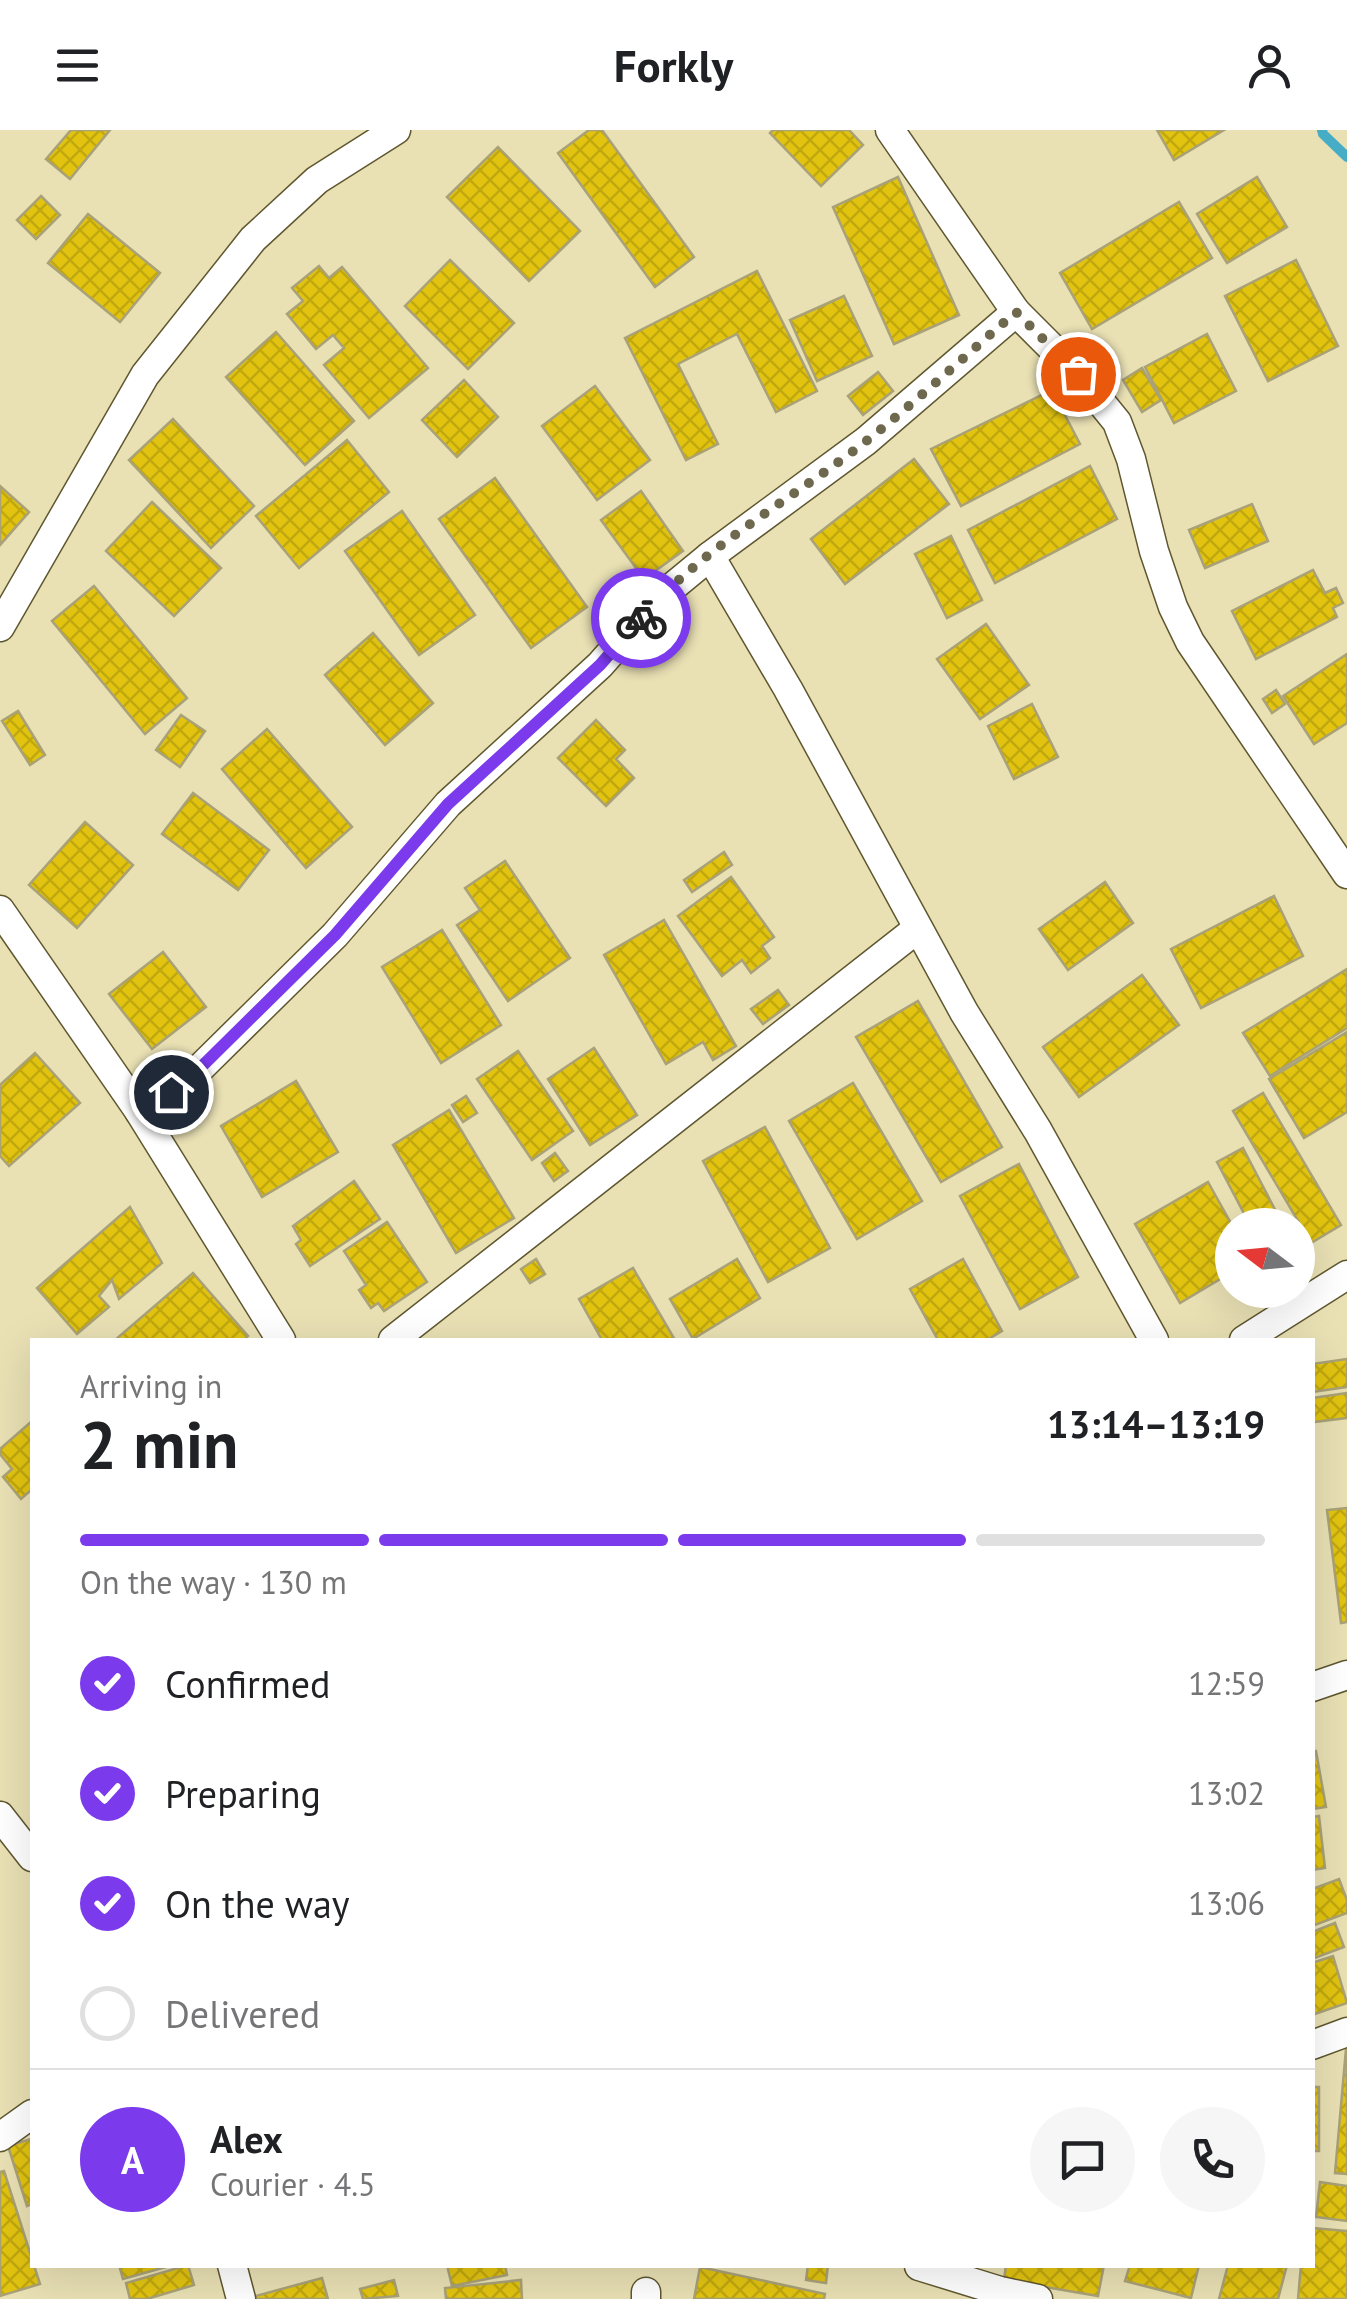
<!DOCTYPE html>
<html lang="en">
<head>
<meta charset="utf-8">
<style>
	body { margin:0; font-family:"PT Sans",sans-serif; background:#f6f6f6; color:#202124; height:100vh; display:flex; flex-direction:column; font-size:38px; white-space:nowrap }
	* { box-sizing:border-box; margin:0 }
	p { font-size:32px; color:#757577 }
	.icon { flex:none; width:55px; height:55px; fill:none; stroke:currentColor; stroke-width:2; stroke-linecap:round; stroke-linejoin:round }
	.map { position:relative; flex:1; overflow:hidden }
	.sheet { position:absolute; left:30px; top:1208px; width:1285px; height:930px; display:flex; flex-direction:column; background:#fff; border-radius:0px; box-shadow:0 10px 40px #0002 }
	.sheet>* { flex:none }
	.needle { width:65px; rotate:286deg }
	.controls { position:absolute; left:1215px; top:1078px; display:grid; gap:20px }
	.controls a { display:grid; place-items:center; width:100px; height:100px; border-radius:50%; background:#fff; box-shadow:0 10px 40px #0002; font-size:50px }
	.pin { position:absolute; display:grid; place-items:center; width:85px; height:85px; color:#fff; margin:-42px; border:5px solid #fff; border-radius:50%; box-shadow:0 2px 10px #0007 }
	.courier { position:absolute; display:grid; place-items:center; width:100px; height:100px; margin:-50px; border:8px solid #7c3aed; border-radius:50%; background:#fff; color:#222; box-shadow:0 2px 12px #0007 }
	.headline em { font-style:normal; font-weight:600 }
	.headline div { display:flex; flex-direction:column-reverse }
	.headline { display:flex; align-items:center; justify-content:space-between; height:170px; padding:0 50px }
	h1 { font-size:65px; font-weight:600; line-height:75px }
	.bar { display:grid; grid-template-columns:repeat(4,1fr); gap:15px 10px; align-content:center; height:120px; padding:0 50px }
	.bar i { height:12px; border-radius:8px; background:#e0e0e0 }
	.bar .selected { background:#7c3aed }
	.bar p { grid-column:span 4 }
	.line { display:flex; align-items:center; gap:25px; padding:0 50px; border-top:2px solid #e0e0e0 }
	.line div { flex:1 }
	.round { display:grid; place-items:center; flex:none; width:105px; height:105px; border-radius:52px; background:#f6f6f6 }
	ol { padding:0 50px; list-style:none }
	li { display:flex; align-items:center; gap:30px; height:110px }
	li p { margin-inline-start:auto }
	li .icon { padding:10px; border-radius:50%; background:#7c3aed; color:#fff; stroke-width:4 }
	li:last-child { color:#757577 }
	li i { width:55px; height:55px; border:5px solid #e0e0e0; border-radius:50% }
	header { display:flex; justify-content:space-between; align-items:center; height:130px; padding:0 50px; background:#fff; font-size:45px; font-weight:600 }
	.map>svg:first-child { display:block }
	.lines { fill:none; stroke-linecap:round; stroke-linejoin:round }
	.stream { stroke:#47adc7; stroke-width:10 }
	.building { fill:url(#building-cross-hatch); stroke:#a9a177; stroke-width:2.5 }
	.minor-casing { stroke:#5f572f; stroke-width:31 }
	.minor { stroke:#fff; stroke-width:28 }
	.done { stroke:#6e684e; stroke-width:10; stroke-dasharray:0 18 }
	.route { stroke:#7c3aed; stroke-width:12 }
</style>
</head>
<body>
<header><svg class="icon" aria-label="menu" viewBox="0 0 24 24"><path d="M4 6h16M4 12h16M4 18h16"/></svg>Forkly<svg class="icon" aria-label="person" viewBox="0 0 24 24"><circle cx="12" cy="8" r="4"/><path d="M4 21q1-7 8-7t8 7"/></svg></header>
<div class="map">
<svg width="1347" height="2169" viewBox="0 0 1347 2169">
	<defs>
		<pattern id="building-cross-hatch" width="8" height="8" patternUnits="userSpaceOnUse" patternTransform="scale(2.5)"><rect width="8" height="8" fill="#e2c410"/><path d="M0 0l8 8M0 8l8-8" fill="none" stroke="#c2a80f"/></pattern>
	</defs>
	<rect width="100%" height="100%" fill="#e9e0b4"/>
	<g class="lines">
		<path class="stream" d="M1322 0 1323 4 1347 27"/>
	</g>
	<g class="building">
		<path d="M71 0H110L70 49 46 29Z"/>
		<path d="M589 0H602L694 127 655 157 558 23Z"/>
		<path d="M773 0H849L863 15 821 56 770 3Z"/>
		<path d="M1157 0H1224L1174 30Z"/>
		<path d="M498 17 580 101 529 151 447 67Z"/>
		<path d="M898 47 959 185 894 214 833 77Z"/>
		<path d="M1257 47 1287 97 1227 133 1197 84Z"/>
		<path d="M41 66 60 85 36 109 17 90Z"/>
		<path d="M1179 72 1212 128 1092 199 1060 143Z"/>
		<path d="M88 84 160 143 120 192 48 133Z"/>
		<path d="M450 130 514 193 468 239 405 176Z"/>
		<path d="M1296 130 1338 216 1268 251 1225 166Z"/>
		<path d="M319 136 329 148 342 137 428 238 369 288 324 235 344 218 333 205 316 219 287 184 303 171 292 158Z"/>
		<path d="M757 141 817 261 776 282 737 204 678 234 718 314 686 330 625 208Z"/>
		<path d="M844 166 872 226 817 251 790 190Z"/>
		<path d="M276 202 354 291 305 335 226 247Z"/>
		<path d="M1207 204 1236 261 1174 293 1145 237Z"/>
		<path d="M1142 238 1161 270 1142 282 1123 250Z"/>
		<path d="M878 242 893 261 863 285 848 266Z"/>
		<path d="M464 250 498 287 457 327 422 290Z"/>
		<path d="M595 256 650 330 597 370 542 296Z"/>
		<path d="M1052 260 1080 314 961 376 931 319Z"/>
		<path d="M173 289 254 376 211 418 129 330Z"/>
		<path d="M347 310 389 362 299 438 256 386Z"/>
		<path d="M914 329 949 374 845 454 811 409Z"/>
		<path d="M1090 336 1117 389 995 453 968 400Z"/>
		<path d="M495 348 587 477 531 518 439 389Z"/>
		<path d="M0 356 29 382 0 415Z"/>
		<path d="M641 361 683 421 644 449 601 390Z"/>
		<path d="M152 372 221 438 174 486 106 421Z"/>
		<path d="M1252 374 1268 411 1205 438 1189 400Z"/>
		<path d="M402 381 475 485 419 525 345 421Z"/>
		<path d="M951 406 982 470 947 488 915 424Z"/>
		<path d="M1313 440 1325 463 1336 458 1343 473 1333 478 1337 487 1256 529 1232 481Z"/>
		<path d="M94 456 187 568 145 604 52 491Z"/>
		<path d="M986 494 1029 555 980 589 937 529Z"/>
		<path d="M373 503 433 573 385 615 325 545Z"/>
		<path d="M1347 524V593L1314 614 1283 566Z"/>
		<path d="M1276 560 1285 574 1272 583 1263 569Z"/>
		<path d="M1032 574 1058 627 1014 649 988 596Z"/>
		<path d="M18 581 45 625 30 635 2 591Z"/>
		<path d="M181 585 205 601 180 637 156 620Z"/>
		<path d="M596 590 625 620 616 629 634 648 606 676 558 628Z"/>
		<path d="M267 599 352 697 306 738 222 639Z"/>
		<path d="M193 663 269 720 238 760 162 704Z"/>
		<path d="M85 692 133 735 77 798 29 755Z"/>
		<path d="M724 722 732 735 692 762 684 750Z"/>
		<path d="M505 731 570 828 508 871 457 795 480 780 465 758Z"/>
		<path d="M731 747 774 807 762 816 770 828 751 843 742 830 722 846 678 786Z"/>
		<path d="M1105 752 1133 793 1068 840 1039 799Z"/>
		<path d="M1274 766 1303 826 1201 878 1171 819Z"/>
		<path d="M664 790 736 916 713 930 703 912 666 934 604 825Z"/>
		<path d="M442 800 501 895 441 933 382 837Z"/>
		<path d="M163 822 206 877 152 919 109 864Z"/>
		<path d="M1347 839V898L1270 946 1243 903Z"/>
		<path d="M1142 845 1179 895 1079 967 1043 917Z"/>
		<path d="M778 860 789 875 763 894 751 879Z"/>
		<path d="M918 871 1002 1017 941 1052 856 907Z"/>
		<path d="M1347 902V982L1304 1008 1269 949Z"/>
		<path d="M594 918 637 985 590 1015 548 949Z"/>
		<path d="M518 921 573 1001 532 1030 477 949Z"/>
		<path d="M35 923 80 973 9 1036 0 1026V955Z"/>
		<path d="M296 951 338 1022 262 1067 221 996Z"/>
		<path d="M853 953 922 1071 857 1109 789 991Z"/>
		<path d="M1263 963 1341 1095 1311 1113 1233 981Z"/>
		<path d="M466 966 477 983 463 992 452 975Z"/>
		<path d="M449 980 514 1088 456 1123 393 1015Z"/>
		<path d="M765 997 830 1118 768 1152 703 1031Z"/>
		<path d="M1243 1018 1283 1095H1250L1217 1032Z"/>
		<path d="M555 1023 568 1041 554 1051 542 1033Z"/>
		<path d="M1019 1034 1078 1147 1020 1179 960 1066Z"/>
		<path d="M354 1051 380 1089 310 1136 296 1114 301 1110 293 1096Z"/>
		<path d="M1208 1052 1232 1095V1142L1180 1173 1135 1094Z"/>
		<path d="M130 1077 162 1133 119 1169 112 1150 99 1166 109 1177 77 1204 37 1158Z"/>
		<path d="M387 1092 427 1152 384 1181 378 1173 371 1178 359 1160 366 1155 344 1121Z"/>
		<path d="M536 1129 545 1144 530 1153 521 1139Z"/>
		<path d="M737 1129 760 1168 693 1209 670 1169Z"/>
		<path d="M963 1129 1002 1201 987 1210H938L910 1159Z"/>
		<path d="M633 1138 675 1210H602L579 1169Z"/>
		<path d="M193 1143 248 1206 244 1210H115Z"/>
		<path d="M1347 1229V1257L1312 1262V1234Z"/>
		<path d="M1347 1263V1288L1314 1292 1312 1268Z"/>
		<path d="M32 1291V1363L30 1361 21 1369 3 1347 12 1339 0 1324V1319Z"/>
		<path d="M1347 1378V1492L1341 1493 1327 1380Z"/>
		<path d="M1312 1621H1316L1326 1677 1312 1679Z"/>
		<path d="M1319 1686 1325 1738 1312 1740V1687Z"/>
		<path d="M1339 1749 1347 1770V1783L1312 1796V1759Z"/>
		<path d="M1335 1793 1344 1817 1312 1829V1802Z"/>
		<path d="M1333 1826 1347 1873 1312 1885V1833Z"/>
		<path d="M1346 1919H1347V2044L1335 2043Z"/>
		<rect x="1312" y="1957" width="7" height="64"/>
		<path d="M31 2009 32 2074 27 2076 8 2016Z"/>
		<path d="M4 2041 40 2154 0 2166V2042Z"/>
		<path d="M1320 2052 1347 2056V2091L1316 2087Z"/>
		<path d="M1312 2098 1347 2101V2169H1298L1301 2135H1312Z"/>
		<path d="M119 2135H173L123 2149Z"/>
		<path d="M188 2135 194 2155 147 2169H130L126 2153Z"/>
		<path d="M447 2135H505L507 2145 452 2156Z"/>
		<path d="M808 2135H828L826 2153 806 2150Z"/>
		<path d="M1006 2135H1104L1098 2166 1004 2150Z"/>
		<path d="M1130 2135H1199L1191 2168 1125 2151Z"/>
		<path d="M1228 2135H1287L1278 2169H1219Z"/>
		<path d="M700 2137 825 2164 824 2169H694Z"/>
		<path d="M322 2148 328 2169H252V2167Z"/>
		<path d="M394 2150 398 2166 363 2169 360 2159Z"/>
		<path d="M521 2150 522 2169H446L445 2158Z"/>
	</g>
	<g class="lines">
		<defs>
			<g id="minor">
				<path d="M890 0 1016 182 1078 244 1117 292 1131 329 1154 421 1173 477 1190 512 1347 744"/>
				<path d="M710 426 788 559 964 882 1038 1001 1154 1210"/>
				<path d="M0 497 145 245 253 109 317 50 396 0"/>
				<path d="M0 780 139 981 281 1210"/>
				<path d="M139 981 186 952 335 805 448 674 600 535 659 468 710 426 866 311 1016 182"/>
				<path d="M393 1210 917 799"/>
				<path d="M1244 1210 1347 1145"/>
				<path d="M1312 1557 1347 1545"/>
				<path d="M0 1686 32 1727"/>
				<path d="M1312 1915 1347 1902"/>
				<path d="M0 2007 32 1984"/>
				<path d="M232 2135 241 2169"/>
				<path d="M919 2136 1000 2161 1038 2169"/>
				<path d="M646 2169V2162"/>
			</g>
		</defs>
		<use href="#minor" class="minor-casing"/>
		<use href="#minor" class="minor"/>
	</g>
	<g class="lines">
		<path class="done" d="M641 488C703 417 791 370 865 312 917 271 966 225 1016 182L1078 244"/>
		<path class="route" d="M171 962 186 952 335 805 448 674 600 535 641 488"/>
	</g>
</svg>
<div class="controls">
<a><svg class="needle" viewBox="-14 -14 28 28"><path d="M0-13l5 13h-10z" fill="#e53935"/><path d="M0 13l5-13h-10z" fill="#757577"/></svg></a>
</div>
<div class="pin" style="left:1078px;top:244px;background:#ea580c"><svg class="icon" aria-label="bag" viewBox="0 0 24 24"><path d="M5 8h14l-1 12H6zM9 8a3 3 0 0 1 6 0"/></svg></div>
<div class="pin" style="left:171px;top:962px;background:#1f2937"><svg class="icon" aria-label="home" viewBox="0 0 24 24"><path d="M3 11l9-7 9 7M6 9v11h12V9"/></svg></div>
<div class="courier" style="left:641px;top:488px"><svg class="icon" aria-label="bike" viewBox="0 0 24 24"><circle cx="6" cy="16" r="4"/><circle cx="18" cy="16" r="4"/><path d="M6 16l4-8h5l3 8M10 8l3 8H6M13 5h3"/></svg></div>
<section class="sheet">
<div class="headline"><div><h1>2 min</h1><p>Arriving in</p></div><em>13:14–13:19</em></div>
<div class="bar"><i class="selected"></i><i class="selected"></i><i class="selected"></i><i></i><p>On the way · 130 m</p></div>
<ol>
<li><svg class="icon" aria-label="check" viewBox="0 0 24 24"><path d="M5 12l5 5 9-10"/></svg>Confirmed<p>12:59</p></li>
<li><svg class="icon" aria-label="check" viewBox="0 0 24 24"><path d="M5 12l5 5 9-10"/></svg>Preparing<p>13:02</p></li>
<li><svg class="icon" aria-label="check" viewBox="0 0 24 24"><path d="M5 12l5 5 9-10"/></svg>On the way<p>13:06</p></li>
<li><i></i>Delivered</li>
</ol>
<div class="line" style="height:180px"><b class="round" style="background:#7c3aed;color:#fff">A</b><div><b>Alex</b><p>Courier · 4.5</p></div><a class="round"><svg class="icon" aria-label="chat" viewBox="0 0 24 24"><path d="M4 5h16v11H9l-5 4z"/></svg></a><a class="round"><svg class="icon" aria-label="phone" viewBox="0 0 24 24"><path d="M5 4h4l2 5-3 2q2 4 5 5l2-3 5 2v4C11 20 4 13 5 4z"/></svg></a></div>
</section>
</div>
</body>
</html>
